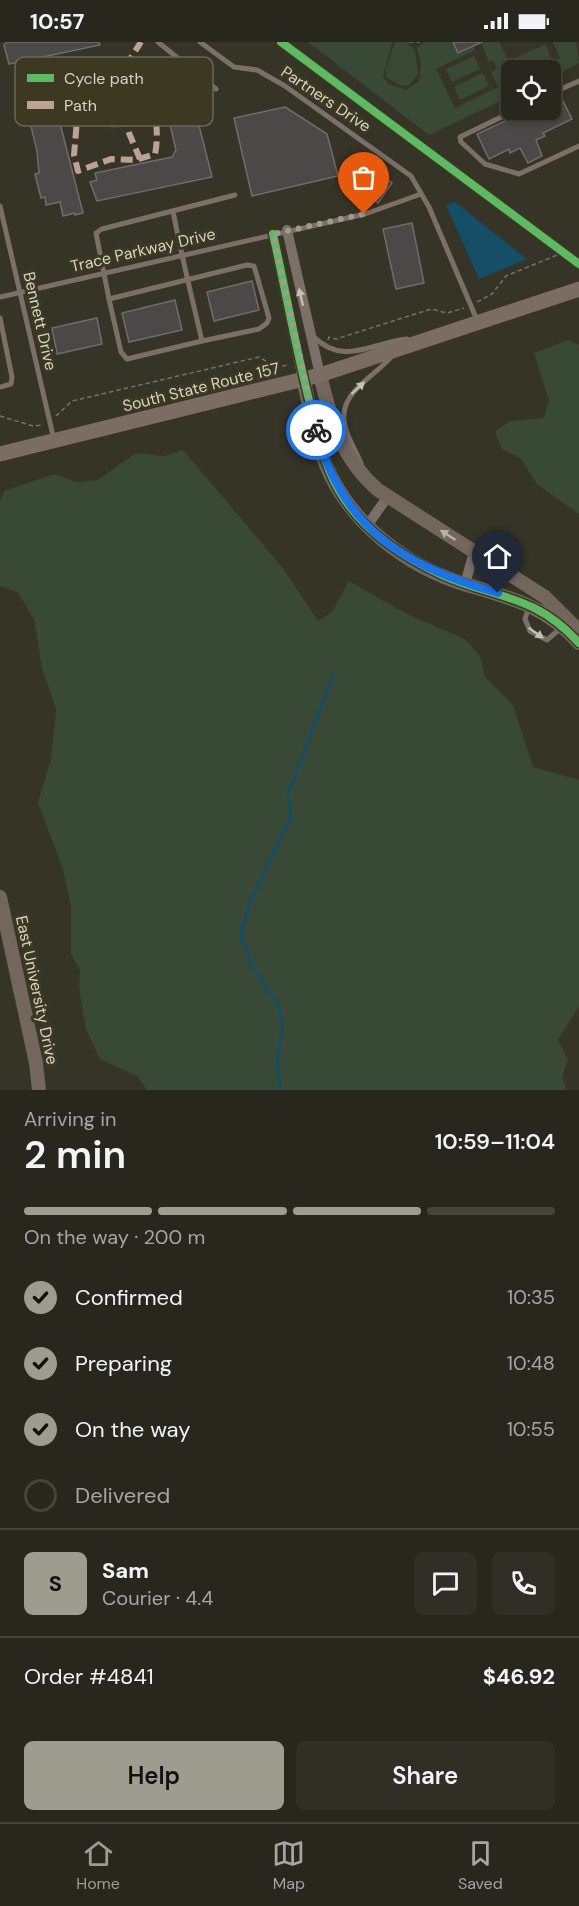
<!DOCTYPE html>
<html lang="en">
<head>
<meta charset="utf-8">
<style>
	body { margin:0; font-family:"DM Sans",sans-serif; background:#302f26; color:#f1f3f6; height:100vh; display:flex; flex-direction:column; font-size:22px; white-space:nowrap }
	* { box-sizing:border-box; margin:0 }
	p { font-size:20px; color:#a5a5a4 }
	.icon { flex:none; width:33px; height:33px; fill:none; stroke:currentColor; stroke-width:2; stroke-linecap:round; stroke-linejoin:round }
	.map { position:relative; height:1048px; overflow:hidden }
	.drawer { display:flex; flex-direction:column; background:#28271d; flex:1 }
	.drawer>* { flex:none }
	.fabs { position:absolute; left:501px; top:18px; display:grid; gap:12px }
	.fabs a { display:grid; place-items:center; width:60px; height:60px; border-radius:9px; background:#28271d; box-shadow:0 3px 9px #0003,0 0 0 2px #44443b; font-size:30px }
	.pin { position:absolute; display:grid; place-items:center; width:51px; height:51px; color:#fff; margin:-62px -26px; border-radius:50% 50% 50% 0; rotate:-45deg; box-shadow:0 0 6px #0007 }
	.pin .icon { rotate:45deg }
	.courier { position:absolute; display:grid; place-items:center; width:60px; height:60px; margin:-30px; border:4px solid #1a73e8; border-radius:50%; background:#fff; color:#222; box-shadow:0 2px 8px #0007 }
	.summary em { font-style:normal; font-weight:600 }
	.summary div { display:flex; flex-direction:column-reverse }
	.summary { display:flex; align-items:center; justify-content:space-between; height:102px; padding:0 24px }
	h1 { font-size:39px; font-weight:600; line-height:45px }
	.bar { display:grid; grid-template-columns:repeat(4,1fr); gap:9px 6px; align-content:center; height:72px; padding:0 24px }
	.bar i { height:8px; border-radius:4px; background:#44443b }
	.bar .active { background:#9e9c8e }
	.bar p { grid-column:span 4 }
	.line { display:flex; align-items:center; gap:15px; padding:0 24px; border-top:2px solid #44443b }
	.line div { flex:1 }
	.round { display:grid; place-items:center; flex:none; width:63px; height:63px; border-radius:9px; background:#302f26 }
	ol { padding:0 24px; list-style:none }
	li { display:flex; align-items:center; gap:18px; height:66px }
	li p { margin-inline-start:auto }
	li .icon { padding:6px; border-radius:50%; background:#9e9c8e; color:#111; stroke-width:4 }
	li:last-child { color:#a5a5a4 }
	li i { width:33px; height:33px; border:3px solid #44443b; border-radius:50% }
	.cta { display:flex; gap:12px; margin-top:auto; padding:12px 24px }
	.cta a { flex:1; height:69px; border-radius:9px; background:#9e9c8e; color:#111; font-size:24px; font-weight:600; line-height:69px; text-align:center }
	.cta a+a { background:#302f26; color:#f1f3f6 }
	.status { display:flex; justify-content:space-between; align-items:center; height:42px; padding:0 30px; background:#28271d; direction:ltr }
	.status svg { height:16px; fill:currentColor }
	.tab-bar { display:flex; justify-content:space-around; align-items:center; height:84px; border-top:2px solid #44443b; background:#28271d; font-size:16px; color:#a5a5a4 }
	.tab-bar a { display:grid; justify-items:center; gap:3px }
	.tab-bar .active { color:#9e9c8e }
	.map>svg:first-child { display:block }
	.green { fill:#384a36 }
	.water { fill:#144e67 }
	.lines { fill:none; stroke-linecap:round; stroke-linejoin:round }
	.stream { stroke:#144e67; stroke-width:3 }
	.building { fill:#4b4847; stroke:#6f6c6b; stroke-width:1.5 }
	.path { stroke:#787069; stroke-width:1.5; stroke-dasharray:4.5 3; stroke-linecap:butt }
	.lane { stroke:#7c6f68; stroke-width:5 }
	.street { stroke:#7c6f68; stroke-width:10 }
	.secondary { stroke:#73675d; stroke-width:14 }
	.primary { stroke:#7c6d63; stroke-width:15 }
	.quiet { stroke:#bda197; stroke-width:6; stroke-dasharray:12 6; stroke-linecap:butt }
	.cycleway-casing { stroke:#3c3821; stroke-width:11 }
	.cycleway { stroke:#5cba63; stroke-width:8 }
	.oneway { fill:#c4c0b3 }
	.oneway2 { fill:#b8b3a6 }
	.done { stroke:#9e9c8e; stroke-width:6; stroke-dasharray:0 10.8 }
	.route { stroke:#1a73e8; stroke-width:8 }
	.labels { text-anchor:middle; dominant-baseline:central; stroke-width:6; stroke-linejoin:round; paint-order:stroke }
	.street-label { font-size:16px; fill:#d6d4c6; stroke:#3c3821 }
	.key { fill:#3c3821; stroke:#6a6753; stroke-width:1.5 }
	.key-label { font-size:16px; fill:#d6d4c6 }
</style>
</head>
<body>
<div class="status"><b>10:57</b><svg viewBox="0 0 49 12"><path d="M0 12V9h3v3zM5 12V6h3v6zM10 12V3h3v9zM15 12V0h3v12zM26 1h20v11H26zM47 4h2v5h-2z"/></svg></div>
<div class="map">
<svg width="579" height="1048" viewBox="0 0 579 1048">
	<rect width="100%" height="100%" fill="#363427"/>
	<g class="green">
		<path d="M308 0H392L383 35 389 42 406 48 419 39 421 20 417 6 424 0H453L459 12 474 5 475 8 436 27 455 66 498 45 491 30 497 27 493 18 489 20 481 0H499L513 28 511 54 429 93Z"/>
		<path d="M395 0H407L415 9 418 32 409 43 401 44 386 35V26Z"/>
		<path d="M553 0H576L579 21 551 35 550 28H534L560 16Z"/>
		<path d="M545 2 551 15 522 28 516 16Z"/>
		<path d="M474 14 480 27 452 40 446 27Z"/>
		<path d="M483 31 489 44 460 58 454 45Z"/>
		<path d="M568 298 579 303V472L538 443 520 416 502 407 495 390 510 379 544 376 549 359 534 311Z"/>
		<path d="M183 408 282 525 318 579 332 570 349 539 405 571 465 597 480 614 485 635 513 663 533 725 579 738V964L558 998 568 1018 562 1035 567 1048H147L137 1034 100 1017 86 987 79 944 80 928 71 912V865L63 827 38 761 51 717 56 667 42 626 34 578 18 550 0 544V460L4 449 54 432 76 440 98 438 136 411 164 414Z"/>
	</g>
	<g class="water">
		<path d="M112 56H114L123 85 111 87 105 61 112 59Z"/>
		<path d="M455 160 527 217 479 237 446 163Z"/>
	</g>
	<g class="lines">
		<path class="stream" d="M280 1048 277 1015 283 985 278 963 252 924 241 891 250 861 291 774 288 752 333 633"/>
	</g>
	<g class="building">
		<path d="M7 0H99L100 3 9 22 4 3Z"/>
		<path d="M453 0H482L458 11Z"/>
		<path d="M177 31 178 34 186 32 212 135 97 159 90 140 97 138 95 131 172 115 176 108 159 36Z"/>
		<path d="M51 46 83 171 75 173V171L63 174 60 160 46 163 45 155 41 156 35 132 39 131 37 109 24 55Z"/>
		<path d="M560 53 572 77 543 91 545 94 536 98 542 114 528 121 520 106 510 111 509 107 489 117 477 92 529 68H550V58Z"/>
		<path d="M285 65 327 92 338 134 252 154 234 76Z"/>
		<path d="M367 120 392 141 378 161 352 140Z"/>
		<path d="M412 181 424 241 396 247 383 187Z"/>
		<path d="M252 239 259 268 214 279 207 250Z"/>
		<path d="M175 258 182 288 129 300 122 271Z"/>
		<path d="M97 276 102 302 57 312 52 286Z"/>
	</g>
	<g class="lines">
		<g class="path">
			<path d="M409 0H420"/>
			<path d="M477 260 492 252 506 234 562 211"/>
			<path d="M328 298 329 295 336 297 431 267 447 271 464 266"/>
			<path d="M0 374 33 384 43 383"/>
			<path d="M56 374 72 359 259 315 276 325 289 323"/>
		</g>
		<g class="lane">
			<path d="M158 0 216 47"/>
			<path d="M200 0 234 25 257 28 285 44 411 134 429 165 477 278"/>
			<path d="M550 52 579 39"/>
			<path d="M516 68 460 95 461 100 485 122 519 132 579 104"/>
			<path d="M0 164 54 398"/>
			<path d="M173 169C181 212 192 256 202 299L259 287 267 281 269 276 254 224 247 223 109 257 96 191 102 187 235 153"/>
			<path d="M0 255 365 172 421 152"/>
			<path d="M109 257 121 310 127 317 202 299"/>
			<path d="M0 276 12 335 11 342 0 345"/>
			<path d="M313 294C344 325 370 301 407 297"/>
			<path d="M362 424C357 410 348 398 345 384 336 351 375 335 393 313"/>
			<path d="M529 565 525 577 530 589 547 598 562 585"/>
		</g>
		<g class="street">
			<path d="M287 188 320 333"/>
			<path d="M273 192 303 337"/>
			<path d="M367 484 388 454"/>
			<path d="M465 542 474 510"/>
		</g>
		<g class="secondary">
			<path d="M320 333C331 378 341 416 378 448L545 555 579 589"/>
			<path d="M303 337C310 365 315 395 325 421 349 481 407 525 467 543 512 556 547 565 579 601"/>
			<path d="M0 855 36 1021 39 1048"/>
		</g>
		<path class="primary" d="M0 412 320 333 579 247"/>
		<g class="quiet">
			<path d="M130 16C152 33 161 86 155 112L136 118 111 117 78 129 74 113 78 66C93 62 105 51 120 55L118 36 141 0"/>
			<path d="M16 53 72 39 78 66"/>
			<path d="M120 55 129 91 140 117"/>
		</g>
		<defs>
			<g id="cycleway">
				<path d="M281 0 579 222"/>
				<path d="M273 192C286 250 296 308 311 366 319 397 325 428 343 455 366 491 405 516 442 533 496 557 535 552 579 601"/>
			</g>
		</defs>
		<use href="#cycleway" class="cycleway-casing"/>
		<use href="#cycleway" class="cycleway"/>
	</g>
	<defs><path id="oneway-solid" d="M-6-.8H1V-3.2L6.5 0L1 3.2V.8H-6Z" transform="scale(1.5)"/></defs>
	<g class="oneway">
		<use href="#oneway-solid" transform="translate(301 255) rotate(-103)"/>
		<use href="#oneway-solid" transform="translate(358 346) rotate(-43)"/>
		<use href="#oneway-solid" transform="translate(536 591) rotate(35)"/>
	</g>
	<use class="oneway2" href="#oneway-solid" transform="translate(448 493) rotate(-147)"/>
	<g class="lines">
		<path class="done" d="M316 388 273 192 364 172"/>
		<path class="route" d="M316 388C342 487 405 525 498 551"/>
	</g>
	<g class="labels">
		<g class="street-label">
			<text transform="translate(326 57) rotate(34)">Partners Drive</text>
			<text transform="translate(143 208) rotate(-13)">Trace Parkway Drive</text>
			<text transform="translate(40 279) rotate(77)">Bennett Drive</text>
			<text transform="translate(201 345) rotate(-14)">South State Route 157</text>
			<text transform="translate(37 948) rotate(78)">East University Drive</text>
		</g>
	</g>
	<rect x="15" y="15" width="198" height="69" rx="9" class="key"/>
	<rect x="27" y="32" width="27" height="8" fill="#5cba63"/>
	<rect x="27" y="59" width="27" height="8" fill="#bda197"/>
	<g class="key-label">
		<text x="64" y="42">Cycle path</text>
		<text x="64" y="69">Path</text>
	</g>
</svg>
<div class="fabs">
<a><svg class="icon" aria-label="locate" viewBox="0 0 24 24"><circle cx="12" cy="12" r="6"/><path d="M12 2v4M12 18v4M2 12h4M18 12h4"/></svg></a>
</div>
<div class="pin" style="left:364px;top:172px;background:#ea580c"><svg class="icon" aria-label="bag" viewBox="0 0 24 24"><path d="M5 8h14l-1 12H6zM9 8a3 3 0 0 1 6 0"/></svg></div>
<div class="pin" style="left:498px;top:551px;background:#1f2937"><svg class="icon" aria-label="home" viewBox="0 0 24 24"><path d="M3 11l9-7 9 7M6 9v11h12V9"/></svg></div>
<div class="courier" style="left:316px;top:388px"><svg class="icon" aria-label="bike" viewBox="0 0 24 24"><circle cx="6" cy="16" r="4"/><circle cx="18" cy="16" r="4"/><path d="M6 16l4-8h5l3 8M10 8l3 8H6M13 5h3"/></svg></div>
</div>
<section class="drawer">
<div class="summary"><div><h1>2 min</h1><p>Arriving in</p></div><em>10:59–11:04</em></div>
<div class="bar"><i class="active"></i><i class="active"></i><i class="active"></i><i></i><p>On the way · 200 m</p></div>
<ol>
<li><svg class="icon" aria-label="check" viewBox="0 0 24 24"><path d="M5 12l5 5 9-10"/></svg>Confirmed<p>10:35</p></li>
<li><svg class="icon" aria-label="check" viewBox="0 0 24 24"><path d="M5 12l5 5 9-10"/></svg>Preparing<p>10:48</p></li>
<li><svg class="icon" aria-label="check" viewBox="0 0 24 24"><path d="M5 12l5 5 9-10"/></svg>On the way<p>10:55</p></li>
<li><i></i>Delivered</li>
</ol>
<div class="line" style="height:108px"><b class="round" style="background:#9e9c8e;color:#111">S</b><div><b>Sam</b><p>Courier · 4.4</p></div><a class="round"><svg class="icon" aria-label="chat" viewBox="0 0 24 24"><path d="M4 5h16v11H9l-5 4z"/></svg></a><a class="round"><svg class="icon" aria-label="phone" viewBox="0 0 24 24"><path d="M5 4h4l2 5-3 2q2 4 5 5l2-3 5 2v4C11 20 4 13 5 4z"/></svg></a></div>
<div class="line" style="height:78px"><div>Order #4841</div><b>$46.92</b></div>
<div class="cta"><a>Help</a><a>Share</a></div>
</section>
<nav class="tab-bar">
<a class="active"><svg class="icon" aria-label="home" viewBox="0 0 24 24"><path d="M3 11l9-7 9 7M6 9v11h12V9"/></svg>Home</a>
<a><svg class="icon" aria-label="map" viewBox="0 0 24 24"><path d="M3 6l6-2 6 2 6-2v14l-6 2-6-2-6 2zM9 4v14M15 6v14"/></svg>Map</a>
<a><svg class="icon" aria-label="saved" viewBox="0 0 24 24"><path d="M7 4h10v16l-5-4-5 4z"/></svg>Saved</a>
</nav>
</body>
</html>
